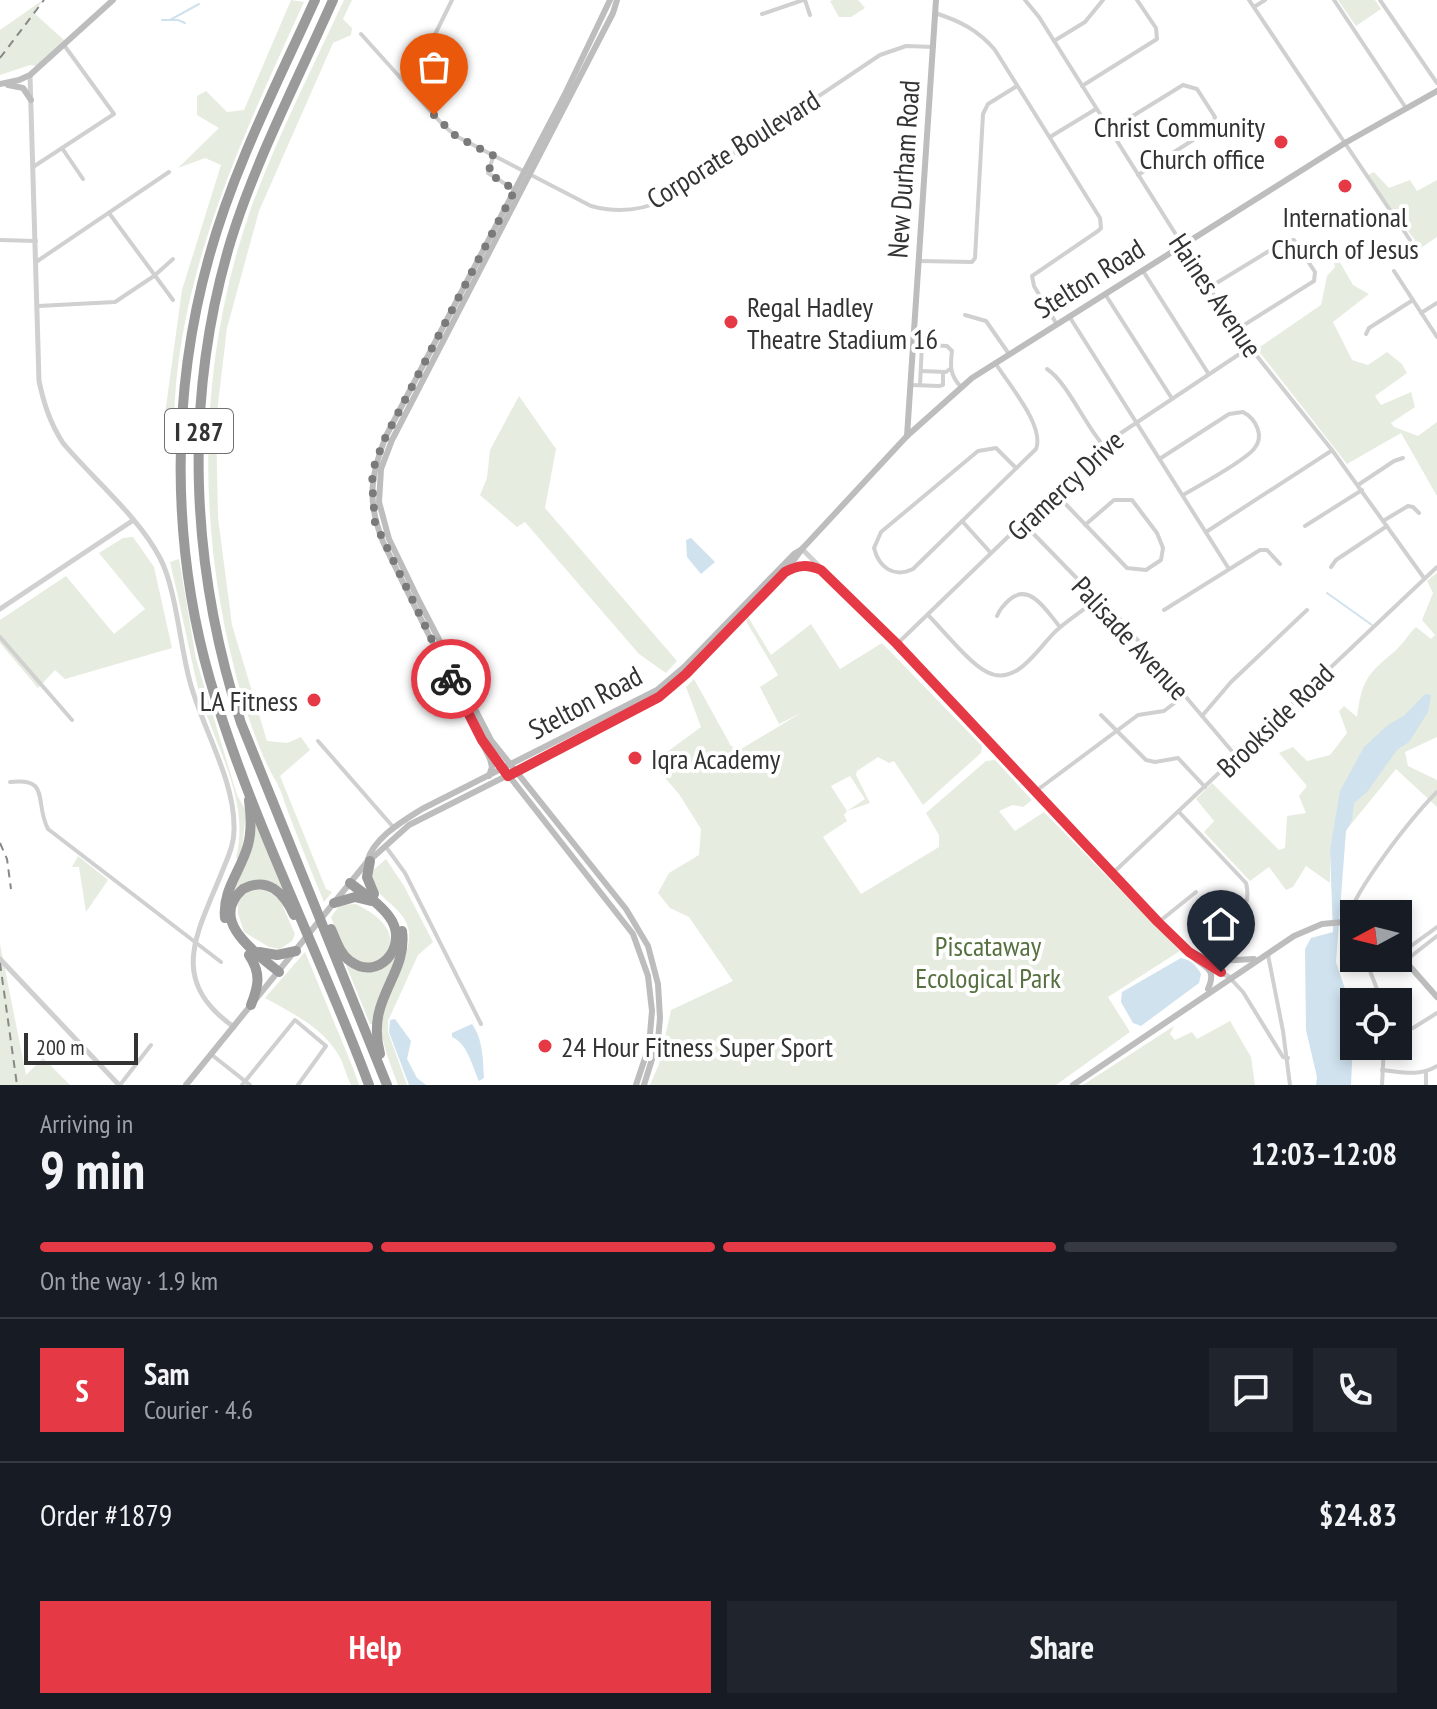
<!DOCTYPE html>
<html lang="en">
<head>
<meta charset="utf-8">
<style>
	body { margin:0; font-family:"PT Sans Narrow",sans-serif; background:#20242c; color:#f1f3f6; height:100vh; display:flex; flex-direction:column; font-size:30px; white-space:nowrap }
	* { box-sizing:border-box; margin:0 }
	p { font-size:26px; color:#9ea1a6 }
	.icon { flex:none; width:44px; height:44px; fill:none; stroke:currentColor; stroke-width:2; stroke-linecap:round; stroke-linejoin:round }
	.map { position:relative; height:1085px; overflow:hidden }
	.drawer { display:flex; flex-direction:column; background:#171b24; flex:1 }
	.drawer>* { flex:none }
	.needle { width:52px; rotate:263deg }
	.controls { position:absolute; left:1340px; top:900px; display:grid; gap:16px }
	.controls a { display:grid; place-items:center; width:72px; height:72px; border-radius:0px; background:#171b24; box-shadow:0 4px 12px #0003; font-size:40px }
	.scale { position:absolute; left:24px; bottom:20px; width:114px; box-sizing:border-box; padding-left:8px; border:4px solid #333; border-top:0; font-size:22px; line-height:28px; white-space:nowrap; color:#333; -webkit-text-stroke:6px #fff; paint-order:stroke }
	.pin { position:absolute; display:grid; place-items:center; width:68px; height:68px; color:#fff; margin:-82px -34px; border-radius:50% 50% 50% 0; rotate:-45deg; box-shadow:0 0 8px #0007 }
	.pin .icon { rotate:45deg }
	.courier { position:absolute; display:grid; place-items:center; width:80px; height:80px; margin:-40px; border:6px solid #e63946; border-radius:50%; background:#fff; color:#222; box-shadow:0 2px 10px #0007 }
	.headline em { font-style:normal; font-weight:600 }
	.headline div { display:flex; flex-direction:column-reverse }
	.headline { display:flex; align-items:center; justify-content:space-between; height:136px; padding:0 40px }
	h1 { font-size:52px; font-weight:600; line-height:60px }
	.bar { display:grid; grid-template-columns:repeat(4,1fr); gap:12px 8px; align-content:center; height:96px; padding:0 40px }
	.bar i { height:10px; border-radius:6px; background:#363941 }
	.bar .current { background:#e63946 }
	.bar p { grid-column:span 4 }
	.line { display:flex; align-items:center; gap:20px; padding:0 40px; border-top:2px solid #363941 }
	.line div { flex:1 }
	.round { display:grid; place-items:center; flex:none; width:84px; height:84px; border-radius:0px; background:#20242c }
	.cta { display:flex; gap:16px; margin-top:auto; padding:16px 40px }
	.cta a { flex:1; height:92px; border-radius:0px; background:#e63946; color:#fff; font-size:32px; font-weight:600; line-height:92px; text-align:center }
	.cta a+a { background:#20242c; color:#f1f3f6 }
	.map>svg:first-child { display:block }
	.green { fill:#e6ecdf; fill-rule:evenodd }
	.water { fill:#cfe2ee }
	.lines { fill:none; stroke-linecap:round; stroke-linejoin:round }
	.stream { stroke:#cfe2ee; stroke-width:2 }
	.minor { stroke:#d0d0d0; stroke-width:4 }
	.tertiary { stroke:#d0d0d0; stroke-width:5 }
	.secondary { stroke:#bdbdbd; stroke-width:6 }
	.motorway { stroke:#9a9a9a; stroke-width:10 }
	.rail { stroke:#888; stroke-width:2; stroke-dasharray:8 6; stroke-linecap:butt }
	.done { stroke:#7a7a7a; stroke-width:8; stroke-dasharray:0 14.4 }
	.route { stroke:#e63946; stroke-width:10 }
	.poi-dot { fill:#e63946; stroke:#fff; stroke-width:3 }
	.labels { text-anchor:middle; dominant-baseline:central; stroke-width:8; stroke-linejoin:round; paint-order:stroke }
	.shield { fill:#fff; stroke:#707070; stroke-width:2 }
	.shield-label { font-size:26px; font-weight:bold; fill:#333 }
	.poi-label { font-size:28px; fill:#333; stroke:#fff; text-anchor:start }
	.street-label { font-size:28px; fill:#333; stroke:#fff }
	.park-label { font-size:28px; fill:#56703f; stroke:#fff }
</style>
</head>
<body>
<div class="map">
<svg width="1437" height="1085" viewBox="0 0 1437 1085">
	<rect width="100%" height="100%" fill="#fff"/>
	<g class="green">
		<path d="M43 0 34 13 65 41 36 66 30 65 0 75V30Z"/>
		<path d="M291 0 304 2C244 134 177 273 174 421H164L182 290 221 165 205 158 178 168 219 128 197 115V96L206 91 227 112 244 110Z"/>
		<path d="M344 0H352L343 19 352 28 351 35 333 43 259 211 227 328 216 420 218 518 232 625 267 741 287 743 301 737 310 750 280 776 326 889 332 892 324 902C312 874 301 845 290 817 285 804 281 789 274 778 262 757 251 726 243 700 196 541 195 369 250 211 276 139 312 69 344 0Z"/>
		<path d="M833 0H858L865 8 851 17H839L830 1Z"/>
		<path d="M1338 0H1375L1381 9 1356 26Z"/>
		<path d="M1374 172 1389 188 1410 180 1417 191 1437 180V237L1421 248 1366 176Z"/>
		<path d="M1333 258 1338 259 1353 285 1369 294 1333 322 1352 360 1368 365 1387 352 1402 364 1407 373 1375 396 1381 405 1411 392 1415 407 1391 423 1394 427 1418 436 1437 422V496L1401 433 1347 464 1257 349 1321 305 1327 276 1335 267Z"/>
		<path d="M519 396 556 449 545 508 677 661 666 673 639 654 525 522 517 527 480 495 487 478 490 450Z"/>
		<path d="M133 537 154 567 172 648 65 679 55 670 38 688 0 643V620L66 576 114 634 145 609 99 553 123 538Z"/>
		<path d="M179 559 196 659 237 795 246 811 241 860 236 858C251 798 213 744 198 688 188 646 180 603 170 562Z"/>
		<path d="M1437 573V737L1405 752 1408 766 1437 780V807L1396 769 1330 850V883L1306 866 1293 887 1286 890 1269 867 1250 881 1204 832 1214 821 1196 799 1212 783 1279 850 1285 848 1287 816 1306 813 1299 796 1307 786 1279 753 1293 747 1307 761 1330 755 1347 733 1339 711 1344 706 1357 717C1362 681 1366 675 1394 652 1402 645 1408 635 1416 627L1431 639 1435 635 1422 620 1433 593 1427 581Z"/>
		<path d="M748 617 771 655 811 624 840 669 882 643 982 746 981 753 923 805 894 761 889 763 878 757 857 771 856 775 870 803 847 811 844 815 847 821 823 837 861 894 939 847V835L926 813 986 761 995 760 1032 800 1023 807 1013 805 999 811 1015 831 1044 812 1180 951 1108 997 1130 1032 1056 1085H650L659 1064 671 1010 733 981 689 917 670 908 658 893 669 873 699 855 701 829 679 794 652 763 701 727 686 687 694 679 731 746 741 749 801 713 779 724 760 687 778 675 746 621ZM850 776 865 799 847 811 831 786Z"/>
		<path d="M256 822 290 906 267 883 227 901Z"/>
		<path d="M78 856 108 880 86 912 79 867H72Z"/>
		<path d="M386 859 404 886 433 942 418 955 388 1021V1032L407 1085H398C390 1062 378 1038 382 1013 386 985 411 961 409 932 406 905 370 899 371 872Z"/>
		<path d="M265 889 280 900 295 934 292 941 280 949 269 947 244 932 238 913V899L250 891Z"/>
		<path d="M356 904C427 938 371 986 346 952 339 943 335 927 331 917L340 905Z"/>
		<path d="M400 942 374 1024H370L344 960 371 970Z"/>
		<path d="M0 944 26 1075 43 1058 70 1085H0Z"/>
		<path d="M305 952 353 1068 359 1085H351C346 1075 343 1060 336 1051 320 1026 290 1012 265 998Z"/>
		<path d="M1230 1021 1251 1057 1255 1085H1083L1174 1026 1170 1034 1175 1040 1192 1032 1197 1039Z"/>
	</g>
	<g class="water">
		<path d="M691 538 715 562 701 574 687 557 686 540Z"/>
		<path d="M1425 694 1431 695 1428 712 1409 742 1397 750 1367 792 1354 803 1352 820 1346 831 1336 962 1354 1016 1351 1085H1316L1317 1077 1306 1030 1305 949 1311 938 1333 932 1330 850 1340 791 1364 747 1388 725 1405 715Z"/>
		<path d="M1181 958C1191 960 1196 965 1201 974L1199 983 1141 1026 1133 1023 1121 1002 1122 992Z"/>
		<path d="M395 1019 411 1041 407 1059 417 1078 426 1085H409L389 1032 390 1020Z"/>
		<path d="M472 1024C483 1039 483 1060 484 1078L479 1081C472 1066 468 1044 452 1037V1033Z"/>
	</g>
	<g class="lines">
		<g class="stream">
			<path d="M162 20H178L185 23"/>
			<path d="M170 20 199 4"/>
			<path d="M1327 593 1372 625"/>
		</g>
		<g class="minor">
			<path d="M805 0 810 15"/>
			<path d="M1025 0 1039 17 1236 330 1332 450 1424 578"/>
			<path d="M1249 0 1410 240"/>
			<path d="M1334 0 1406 108"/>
			<path d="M1380 0 1437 83"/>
			<path d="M1254 7 1265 0"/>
			<path d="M935 13C960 21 978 30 995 50L1100 218 1101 228 1098 231 1032 276 1034 286 1056 323"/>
			<path d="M762 14 803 0"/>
			<path d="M361 34 443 125 456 136 591 206C616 213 640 211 664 200L880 55 906 46 934 47"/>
			<path d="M1054 41 1085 22 1103 0"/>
			<path d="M1082 86 1157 39 1156 28 1137 0"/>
			<path d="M409 87 452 0"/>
			<path d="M1110 130 1183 85 1197 89 1215 117 1212 128 1138 175"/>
			<path d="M1050 137 1096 109"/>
			<path d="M62 148 83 179"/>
			<path d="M493 157 488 173 515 190"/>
			<path d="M33 167 114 114 64 45"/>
			<path d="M109 213 173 300"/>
			<path d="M0 240 36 241"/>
			<path d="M919 261 972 262 975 258 983 114 988 104 1017 86"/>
			<path d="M36 262 169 172"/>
			<path d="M1143 271 1208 373"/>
			<path d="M1394 271 1437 337"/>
			<path d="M1210 287 1287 240H1294L1315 272 1314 281 1236 330"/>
			<path d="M1105 294 1171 397"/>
			<path d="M38 306 115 302 154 276 173 259"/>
			<path d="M1421 313 1437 303"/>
			<path d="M965 315 986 321 1009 354"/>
			<path d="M1069 316 1229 569"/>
			<path d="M1366 334 1369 328 1413 300"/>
			<path d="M914 344 947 346 952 351C950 367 950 375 961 387"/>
			<path d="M996 364C1009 385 1045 426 1036 449L913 569C894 578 879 568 874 548L881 532 978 451 996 448 1016 468"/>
			<path d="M1047 369C1067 382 1085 425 1103 445"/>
			<path d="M921 371 946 372 950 369"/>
			<path d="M911 385 939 386 943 385V372"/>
			<path d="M920 385 922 344"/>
			<path d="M1161 458 1229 414 1243 412C1256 419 1265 436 1254 449 1243 462 1200 485 1183 495"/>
			<path d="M1358 485 1394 461 1403 458"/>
			<path d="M1055 493 1127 568 1146 570 1161 560 1163 548 1157 533 1132 500H1114L1085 525"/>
			<path d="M962 521 990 552"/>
			<path d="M1383 521 1408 506 1413 507 1419 513"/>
			<path d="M1023 523 1097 599 1113 611 1236 756"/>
			<path d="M1305 526 1362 490"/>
			<path d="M1206 532 1331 451"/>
			<path d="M1331 567 1336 560 1387 526"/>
			<path d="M1164 610 1260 550H1267L1280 564"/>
			<path d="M928 615C943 630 970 664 987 672 1017 688 1039 646 1057 630 1069 619 1084 610 1097 599"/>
			<path d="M997 616C1000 609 1003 606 1009 600 1030 581 1048 613 1060 627"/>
			<path d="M0 637 72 720"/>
			<path d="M897 644 1103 445 1250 347"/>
			<path d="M1101 715 1146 760 1155 762 1178 758 1205 787"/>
			<path d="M1202 716 1231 682 1307 610"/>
			<path d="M318 741 394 828"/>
			<path d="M10 782C51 777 34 802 48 829L221 962"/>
			<path d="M1036 791 1138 715 1164 711 1185 695"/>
			<path d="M1179 812 1246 883C1252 906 1239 921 1216 926"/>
			<path d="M386 847 405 873 481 1024"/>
			<path d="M1114 872 1437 567"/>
			<path d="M1347 920C1356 888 1412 817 1437 792"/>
			<path d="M1160 921 1196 892"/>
			<path d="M1400 954 1437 927"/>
			<path d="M1268 955 1283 1031 1290 1085"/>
			<path d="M1365 958 1382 1002"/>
			<path d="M1405 961 1437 936"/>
			<path d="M1229 977 1243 992 1283 1057 1288 1058"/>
			<path d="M1398 1028H1413L1437 1013"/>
			<path d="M212 1055 250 1085"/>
			<path d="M1382 1070C1402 1072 1420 1077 1437 1066"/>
			<path d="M120 1085 151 1045"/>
			<path d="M242 1085 295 1020 326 1046 298 1085"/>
			<path d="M1382 1085 1384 1046"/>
			<path d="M1426 1085V1073"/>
		</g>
		<g class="tertiary">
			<path d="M30 75 39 381C44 404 50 423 63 443 93 479 138 516 160 558 176 588 180 646 190 682 202 727 234 779 234 826 235 843 228 857 222 872 197 934 167 980 234 1027"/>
			<path d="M802 549 897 644 1189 952"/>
			<path d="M0 609 132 521"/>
			<path d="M1198 958 1229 977"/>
			<path d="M0 959 119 1085"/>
		</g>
		<g class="secondary">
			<path d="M617 0 613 13 392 440 381 469 379 502 389 539 419 601 491 740 626 909 648 946 658 984 660 1018 658 1040 644 1085"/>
			<path d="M0 84 19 80 30 75 113 0"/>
			<path d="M8 85 23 88 31 100"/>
			<path d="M907 436 936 0"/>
			<path d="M788 570 804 565 821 570"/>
			<path d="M491 753 633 934 648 976 652 1011 649 1046 636 1085"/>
			<path d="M489 776 492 767 490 759 383 542C367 501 370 477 386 436L565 94 610 0"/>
			<path d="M370 860 409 825 641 708 686 674 785 572 802 549 907 436 972 378 1345 143 1437 91"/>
			<path d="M1189 952 1216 961 1254 959"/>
			<path d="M1189 952C1200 968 1219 965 1208 989"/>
			<path d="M1398 953 1437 997"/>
			<path d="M186 1085 367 862C373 838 403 821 422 809L657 690 684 667 794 554 802 549"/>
			<path d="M1073 1085 1294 936 1322 924 1354 921"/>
		</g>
		<g class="motorway">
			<path d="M315 0C277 84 234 167 209 257 171 393 171 544 210 680 250 818 319 950 369 1085"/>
			<path d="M333 0C298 79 257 157 231 240 183 399 190 566 241 723L387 1085"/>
			<path d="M370 861 367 877 374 894"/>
			<path d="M334 903 355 897 371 901"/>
			<path d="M225 918C222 890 241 871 248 845 252 830 251 815 249 800"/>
			<path d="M331 929C336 940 340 954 350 961 378 982 407 948 392 921 383 905 364 894 350 883"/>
			<path d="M259 952 277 955 296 951"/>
			<path d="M249 955C261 973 259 985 251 1005"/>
			<path d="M279 972C256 953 207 920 243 889 268 876 284 893 294 915"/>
			<path d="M380 1054C365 997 408 977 402 931"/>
		</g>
		<g class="rail">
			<path d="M0 58 44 0"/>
			<path d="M0 843 7 859 11 889"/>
			<path d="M0 963 17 1085"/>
		</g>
	</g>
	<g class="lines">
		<path class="done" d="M434 115 456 136 494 156 488 173 515 190 386 436 375 463 372 481 375 523 451 679"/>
		<path class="route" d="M451 679 482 740 508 776 659 697 686 674 785 572C798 565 807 564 821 570L897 644 1158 922 1189 952 1221 972"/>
	</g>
	<g class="poi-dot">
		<circle cx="1281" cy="142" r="8"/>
		<circle cx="1345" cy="186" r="8"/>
		<circle cx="731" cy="322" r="8"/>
		<circle cx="314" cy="700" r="8"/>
		<circle cx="635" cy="758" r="8"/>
		<circle cx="545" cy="1046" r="8"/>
	</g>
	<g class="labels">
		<rect class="shield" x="165" y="409" width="68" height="44" rx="6"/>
		<g class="shield-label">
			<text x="199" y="431">I 287</text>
		</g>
		<g class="poi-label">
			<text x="1265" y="126" text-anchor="end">Christ Community<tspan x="1265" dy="32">Church office</tspan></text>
			<text x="1345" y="216" text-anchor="middle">International<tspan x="1345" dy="32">Church of Jesus</tspan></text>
			<text x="747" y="306">Regal Hadley<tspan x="747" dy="32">Theatre Stadium 16</tspan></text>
			<text x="298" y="700" text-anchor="end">LA Fitness</text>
			<text x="651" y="758">Iqra Academy</text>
			<text x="561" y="1046">24 Hour Fitness Super Sport</text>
		</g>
		<g class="street-label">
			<text transform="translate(733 149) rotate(-32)">Corporate Boulevard</text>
			<text transform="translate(903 169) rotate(-86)">New Durham Road</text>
			<text transform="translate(1089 278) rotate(-32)">Stelton Road</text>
			<text transform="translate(1216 295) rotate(56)">Haines Avenue</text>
			<text transform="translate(1065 485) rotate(-43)">Gramercy Drive</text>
			<text transform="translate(1131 638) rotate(47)">Palisade Avenue</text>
			<text transform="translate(585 702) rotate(-28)">Stelton Road</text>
			<text transform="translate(1275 720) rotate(-44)">Brookside Road</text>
		</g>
		<g class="park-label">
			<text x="988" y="945">Piscataway<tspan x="988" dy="32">Ecological Park</tspan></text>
		</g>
	</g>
</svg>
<div class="controls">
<a><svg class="needle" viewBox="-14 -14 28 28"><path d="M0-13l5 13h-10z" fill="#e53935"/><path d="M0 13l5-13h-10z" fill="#9ea1a6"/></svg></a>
<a><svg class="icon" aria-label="locate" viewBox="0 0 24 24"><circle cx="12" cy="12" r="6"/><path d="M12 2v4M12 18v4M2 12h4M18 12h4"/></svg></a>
</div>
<div class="scale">200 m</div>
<div class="pin" style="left:434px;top:115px;background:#ea580c"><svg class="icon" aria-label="bag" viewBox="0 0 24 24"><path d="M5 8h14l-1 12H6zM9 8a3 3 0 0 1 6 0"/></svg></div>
<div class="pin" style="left:1221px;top:972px;background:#1f2937"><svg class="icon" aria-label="home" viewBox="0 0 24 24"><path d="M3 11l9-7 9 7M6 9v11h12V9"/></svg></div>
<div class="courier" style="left:451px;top:679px"><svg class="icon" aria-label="bike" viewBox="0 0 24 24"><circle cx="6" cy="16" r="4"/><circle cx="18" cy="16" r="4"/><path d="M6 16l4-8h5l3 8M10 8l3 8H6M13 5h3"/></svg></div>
</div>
<section class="drawer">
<div class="headline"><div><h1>9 min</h1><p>Arriving in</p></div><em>12:03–12:08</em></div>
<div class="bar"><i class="current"></i><i class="current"></i><i class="current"></i><i></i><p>On the way · 1.9 km</p></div>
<div class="line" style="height:144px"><b class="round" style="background:#e63946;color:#fff">S</b><div><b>Sam</b><p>Courier · 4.6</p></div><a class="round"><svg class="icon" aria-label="chat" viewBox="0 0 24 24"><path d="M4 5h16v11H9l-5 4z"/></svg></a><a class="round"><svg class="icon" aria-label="phone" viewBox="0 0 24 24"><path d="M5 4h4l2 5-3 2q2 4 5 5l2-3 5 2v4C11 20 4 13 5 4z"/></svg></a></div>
<div class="line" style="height:104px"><div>Order #1879</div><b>$24.83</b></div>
<div class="cta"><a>Help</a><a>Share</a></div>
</section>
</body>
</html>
